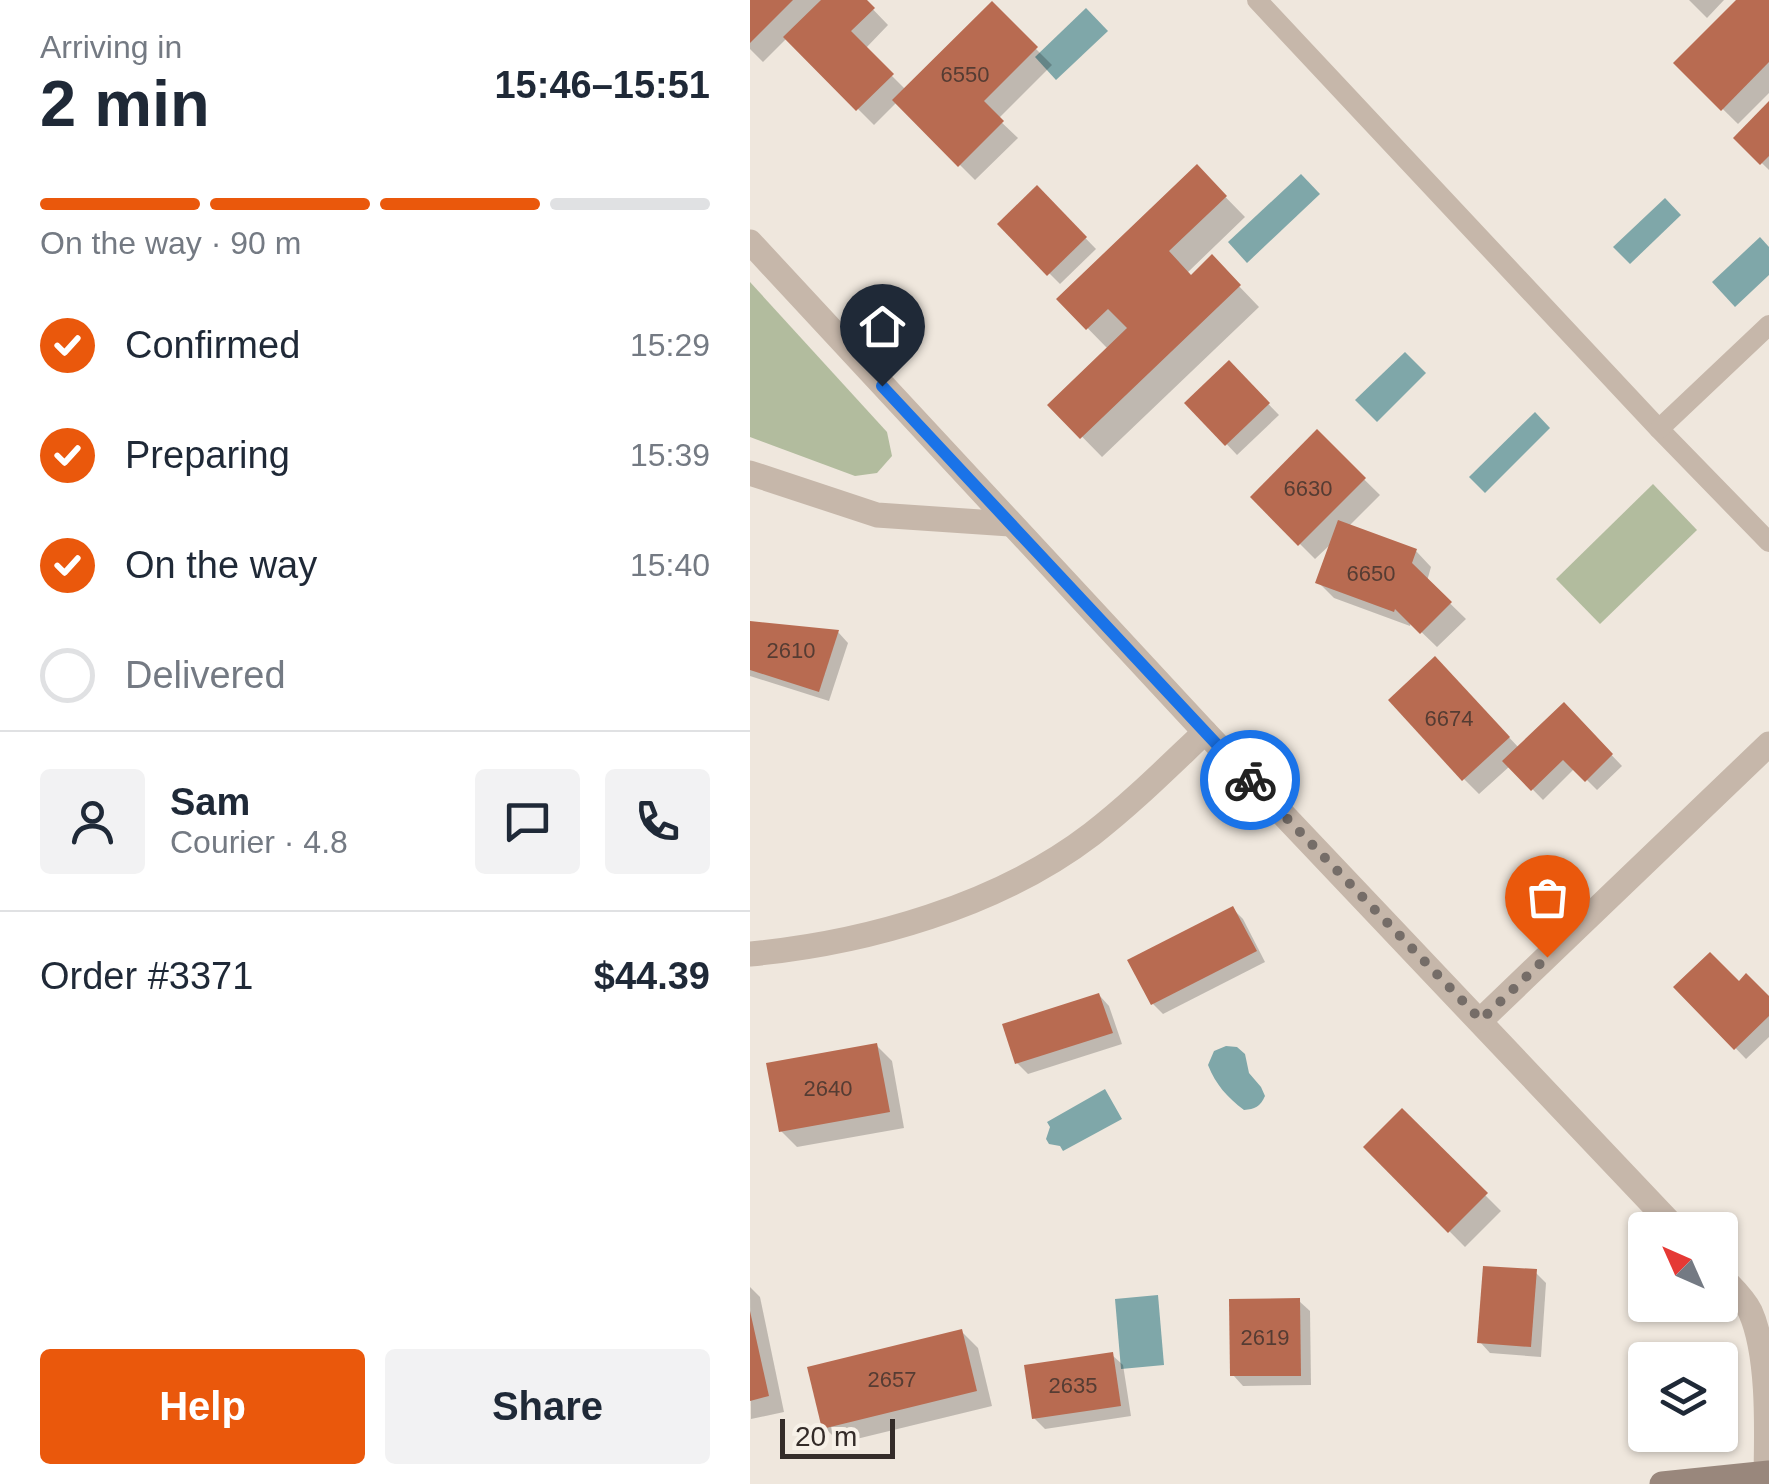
<!DOCTYPE html>
<html lang="en">
<head>
<meta charset="utf-8">
<style>
	body { margin:0; font-family:Arial,sans-serif; background:#f2f2f3; color:#1f2937; height:100vh; display:flex; flex-direction:column; font-size:38px; white-space:nowrap }
	* { box-sizing:border-box; margin:0 }
	p { font-size:32px; color:#747a83 }
	.icon { flex:none; width:55px; height:55px; fill:none; stroke:currentColor; stroke-width:2; stroke-linecap:round; stroke-linejoin:round }
	.map { position:relative; flex:1; overflow:hidden }
	.sheet { display:flex; flex-direction:column; background:#fff; width:750px }
	.sheet>* { flex:none }
	.needle { width:65px; rotate:315deg }
	.buttons { position:absolute; left:878px; top:1212px; display:grid; gap:20px }
	.buttons a { display:grid; place-items:center; width:110px; height:110px; border-radius:10px; background:#fff; box-shadow:0 2px 8px #0004; font-size:50px }
	.scale { position:absolute; left:30px; bottom:25px; width:115px; box-sizing:border-box; padding-left:10px; border:5px solid #342c29; border-top:0; font-size:28px; line-height:35px; white-space:nowrap; color:#342c29; -webkit-text-stroke:8px #f7f1e8; paint-order:stroke }
	.pin { position:absolute; display:grid; place-items:center; width:85px; height:85px; color:#fff; margin:-102px -42px; border-radius:50% 50% 50% 0; rotate:-45deg; box-shadow:0 0 10px #0007 }
	.pin .icon { rotate:45deg }
	.courier { position:absolute; display:grid; place-items:center; width:100px; height:100px; margin:-50px; border:8px solid #1a73e8; border-radius:50%; background:#fff; color:#222; box-shadow:0 2px 12px #0007 }
	.head em { font-style:normal; font-weight:600 }
	.head div { display:flex; flex-direction:column-reverse }
	.head { display:flex; align-items:center; justify-content:space-between; height:170px; padding:0 40px }
	h1 { font-size:65px; font-weight:600; line-height:75px }
	.bar { display:grid; grid-template-columns:repeat(4,1fr); gap:15px 10px; align-content:center; height:120px; padding:0 40px }
	.bar i { height:12px; border-radius:8px; background:#e0e1e3 }
	.bar .active { background:#ea580c }
	.bar p { grid-column:span 4 }
	.line { display:flex; align-items:center; gap:25px; padding:0 40px; border-top:2px solid #e0e1e3 }
	.line div { flex:1 }
	.round { display:grid; place-items:center; flex:none; width:105px; height:105px; border-radius:10px; background:#f2f2f3 }
	ol { padding:0 40px; list-style:none }
	li { display:flex; align-items:center; gap:30px; height:110px }
	li p { margin-inline-start:auto }
	li .icon { padding:10px; border-radius:50%; background:#ea580c; color:#fff; stroke-width:4 }
	li:last-child { color:#747a83 }
	li i { width:55px; height:55px; border:5px solid #e0e1e3; border-radius:50% }
	.action { display:flex; gap:20px; margin-top:auto; padding:20px 40px }
	.action a { flex:1; height:115px; border-radius:10px; background:#ea580c; color:#fff; font-size:40px; font-weight:600; line-height:115px; text-align:center }
	.action a+a { background:#f2f2f3; color:#1f2937 }
	main { display:flex; flex:1; min-height:0 }
	.map>svg:first-child { display:block }
	.green { fill:#b2bc9e }
	.water { fill:#7fa7a9 }
	.shadow { fill:#0003 }
	.building { fill:#b86b51 }
	.lines { fill:none; stroke-linecap:round; stroke-linejoin:round }
	.lane { stroke:#c6b7aa; stroke-width:20 }
	.street { stroke:#c6b7aa; stroke-width:25 }
	.secondary { stroke:#99877c; stroke-width:25 }
	.done { stroke:#756d68; stroke-width:10; stroke-dasharray:0 18 }
	.route { stroke:#1a73e8; stroke-width:12 }
	.labels { text-anchor:middle; dominant-baseline:central; stroke-width:8; stroke-linejoin:round; paint-order:stroke }
	.number-label { font-size:22px; fill:#553c33 }
</style>
</head>
<body>
<main>
<section class="sheet">
<div class="head"><div><h1>2 min</h1><p>Arriving in</p></div><em>15:46–15:51</em></div>
<div class="bar"><i class="active"></i><i class="active"></i><i class="active"></i><i></i><p>On the way · 90 m</p></div>
<ol>
<li><svg class="icon" aria-label="check" viewBox="0 0 24 24"><path d="M5 12l5 5 9-10"/></svg>Confirmed<p>15:29</p></li>
<li><svg class="icon" aria-label="check" viewBox="0 0 24 24"><path d="M5 12l5 5 9-10"/></svg>Preparing<p>15:39</p></li>
<li><svg class="icon" aria-label="check" viewBox="0 0 24 24"><path d="M5 12l5 5 9-10"/></svg>On the way<p>15:40</p></li>
<li><i></i>Delivered</li>
</ol>
<div class="line" style="height:180px"><a class="round"><svg class="icon" aria-label="person" viewBox="0 0 24 24"><circle cx="12" cy="8" r="4"/><path d="M4 21q1-7 8-7t8 7"/></svg></a><div><b>Sam</b><p>Courier · 4.8</p></div><a class="round"><svg class="icon" aria-label="chat" viewBox="0 0 24 24"><path d="M4 5h16v11H9l-5 4z"/></svg></a><a class="round"><svg class="icon" aria-label="phone" viewBox="0 0 24 24"><path d="M5 4h4l2 5-3 2q2 4 5 5l2-3 5 2v4C11 20 4 13 5 4z"/></svg></a></div>
<div class="line" style="height:130px"><div>Order #3371</div><b>$44.39</b></div>
<div class="action"><a>Help</a><a>Share</a></div>
</section>
<div class="map">
<svg width="1019" height="1484" viewBox="0 0 1019 1484">
	<rect width="100%" height="100%" fill="#efe7dd"/>
	<g class="green">
		<path d="M0 282 137 432 142 456 127 473 105 476 0 437Z"/>
		<path d="M903 484 947 530 850 624 806 579Z"/>
	</g>
	<g class="water">
		<path d="M336 8 358 31 306 80 285 57Z"/>
		<path d="M551 174 570 194 497 263 478 242Z"/>
		<path d="M915 198 931 215 880 264 863 247Z"/>
		<path d="M1010 237 1019 247V275L985 307 962 282Z"/>
		<path d="M655 352 676 373 627 422 605 400Z"/>
		<path d="M785 412 800 428 735 493 719 477Z"/>
		<path d="M476 1046 487 1047 495 1054 499 1073 511 1087 515 1096C510 1107 505 1109 494 1110 477 1097 466 1085 458 1065L464 1051Z"/>
		<path d="M355 1089 372 1119 313 1151 310 1146 299 1144 296 1139 300 1127 297 1122Z"/>
		<path d="M408 1295 414 1365 371 1369 365 1299Z"/>
	</g>
	<g class="shadow">
		<path d="M0 0H114L138 25 115 49 156 90 242 5 302 65 248 119 268 138 225 180 147 102 124 125 37 38 13 62 0 49Z"/>
		<path d="M939 0H974L957 18Z"/>
		<path d="M989 0H1019V93L988 124 926 63Z"/>
		<path d="M1019 105V170L986 138Z"/>
		<path d="M447 168 495 217 437 273 442 278 462 258 509 307 352 457 301 405 358 349 310 300Z"/>
		<path d="M287 188 346 249 310 284 250 224Z"/>
		<path d="M479 363 529 415 487 455 438 403Z"/>
		<path d="M567 433 630 495 598 527 666 551 681 567 677 581 716 619 687 647 661 622 660 626 584 598 568 582 583 542 565 559 503 497Z"/>
		<path d="M0 624 88 632 98 643 79 701 0 676Z"/>
		<path d="M701 675 769 748 814 705 872 766 847 790 825 768 793 800 760 766 729 794 714 779Z"/>
		<path d="M483 909 493 919 515 962 413 1014 403 1004Z"/>
		<path d="M989 984 1019 1000V1037L996 1059 927 987Z"/>
		<path d="M349 995 359 1006 372 1044 278 1074 267 1063Z"/>
		<path d="M126 1045 142 1061 154 1128 47 1147 31 1131Z"/>
		<path d="M652 1112 751 1211 715 1247 616 1147Z"/>
		<path d="M785 1272 796 1283 791 1357 740 1353 730 1342Z"/>
		<path d="M0 1287 10 1297 34 1412 1 1419Z"/>
		<path d="M549 1301 560 1311 561 1385 493 1386 483 1375Z"/>
		<path d="M212 1332 228 1348 242 1406 90 1443 74 1427Z"/>
		<path d="M362 1355 373 1365 381 1416 295 1429 284 1418Z"/>
	</g>
	<g class="building">
		<path d="M0 0H43L0 43Z"/>
		<path d="M71 0H117L125 8 101 31 144 74 106 111 33 37Z"/>
		<path d="M986 0H1019V62L971 111 923 63Z"/>
		<path d="M242 1 288 47 234 101 254 121 208 167 142 100Z"/>
		<path d="M1019 101V156L1010 165 983 138Z"/>
		<path d="M447 164 477 196 419 251 441 275 462 254 491 285 330 439 297 405 377 328 358 309 336 330 306 299Z"/>
		<path d="M287 185 337 237 297 276 247 224Z"/>
		<path d="M479 360 520 403 475 446 434 403Z"/>
		<path d="M567 429 616 478 548 546 500 497Z"/>
		<path d="M588 520 667 549 662 563 702 602 670 634 645 609 644 612 565 583Z"/>
		<path d="M0 621 89 630 69 692 0 670Z"/>
		<path d="M685 656 760 737 712 781 638 700Z"/>
		<path d="M814 702 863 754 835 782 813 760 781 791 752 761Z"/>
		<path d="M483 906 507 951 401 1005 377 960Z"/>
		<path d="M960 952 989 981 996 973 1019 996V1016L984 1050 923 987Z"/>
		<path d="M349 993 363 1033 265 1064 252 1024Z"/>
		<path d="M127 1043 140 1112 29 1132 16 1063Z"/>
		<path d="M652 1108 738 1193 698 1233 613 1147Z"/>
		<path d="M733 1266 787 1269 781 1347 727 1343Z"/>
		<path d="M550 1298 551 1376H480L479 1299Z"/>
		<path d="M0 1311 19 1396 0 1401Z"/>
		<path d="M212 1329 227 1391 72 1429 57 1367Z"/>
		<path d="M363 1352 371 1406 282 1419 274 1365Z"/>
	</g>
	<g class="lines">
		<g class="lane">
			<path d="M507 0 909 429 1019 542"/>
			<path d="M909 429 1019 325"/>
		</g>
		<g class="street">
			<path d="M0 242 455 732 927 1230"/>
			<path d="M0 473 127 515 260 524"/>
			<path d="M0 954C116 943 248 906 342 834 382 803 418 767 455 732"/>
			<path d="M731 1020 1019 744"/>
			<path d="M970 1275C981 1287 993 1297 1000 1311 1019 1353 1017 1427 1016 1474"/>
		</g>
		<path class="secondary" d="M912 1484 1019 1473"/>
	</g>
	<g class="lines">
		<path class="done" d="M500 780 731 1020 797 957"/>
		<path class="route" d="M132 386 500 780"/>
	</g>
	<g class="labels">
		<g class="number-label">
			<text x="215" y="74">6550</text>
			<text x="558" y="488">6630</text>
			<text x="621" y="573">6650</text>
			<text x="41" y="650">2610</text>
			<text x="699" y="718">6674</text>
			<text x="78" y="1088">2640</text>
			<text x="515" y="1337">2619</text>
			<text x="142" y="1379">2657</text>
			<text x="323" y="1385">2635</text>
		</g>
	</g>
</svg>
<div class="buttons">
<a><svg class="needle" viewBox="-14 -14 28 28"><path d="M0-13l5 13h-10z" fill="#e53935"/><path d="M0 13l5-13h-10z" fill="#747a83"/></svg></a>
<a><svg class="icon" aria-label="layers" viewBox="0 0 24 24"><path d="M12 4l9 5-9 5-9-5zM3 14l9 5 9-5"/></svg></a>
</div>
<div class="scale">20 m</div>
<div class="pin" style="left:797px;top:957px;background:#ea580c"><svg class="icon" aria-label="bag" viewBox="0 0 24 24"><path d="M5 8h14l-1 12H6zM9 8a3 3 0 0 1 6 0"/></svg></div>
<div class="pin" style="left:132px;top:386px;background:#1f2937"><svg class="icon" aria-label="home" viewBox="0 0 24 24"><path d="M3 11l9-7 9 7M6 9v11h12V9"/></svg></div>
<div class="courier" style="left:500px;top:780px"><svg class="icon" aria-label="bike" viewBox="0 0 24 24"><circle cx="6" cy="16" r="4"/><circle cx="18" cy="16" r="4"/><path d="M6 16l4-8h5l3 8M10 8l3 8H6M13 5h3"/></svg></div>
</div>
</main>
</body>
</html>
